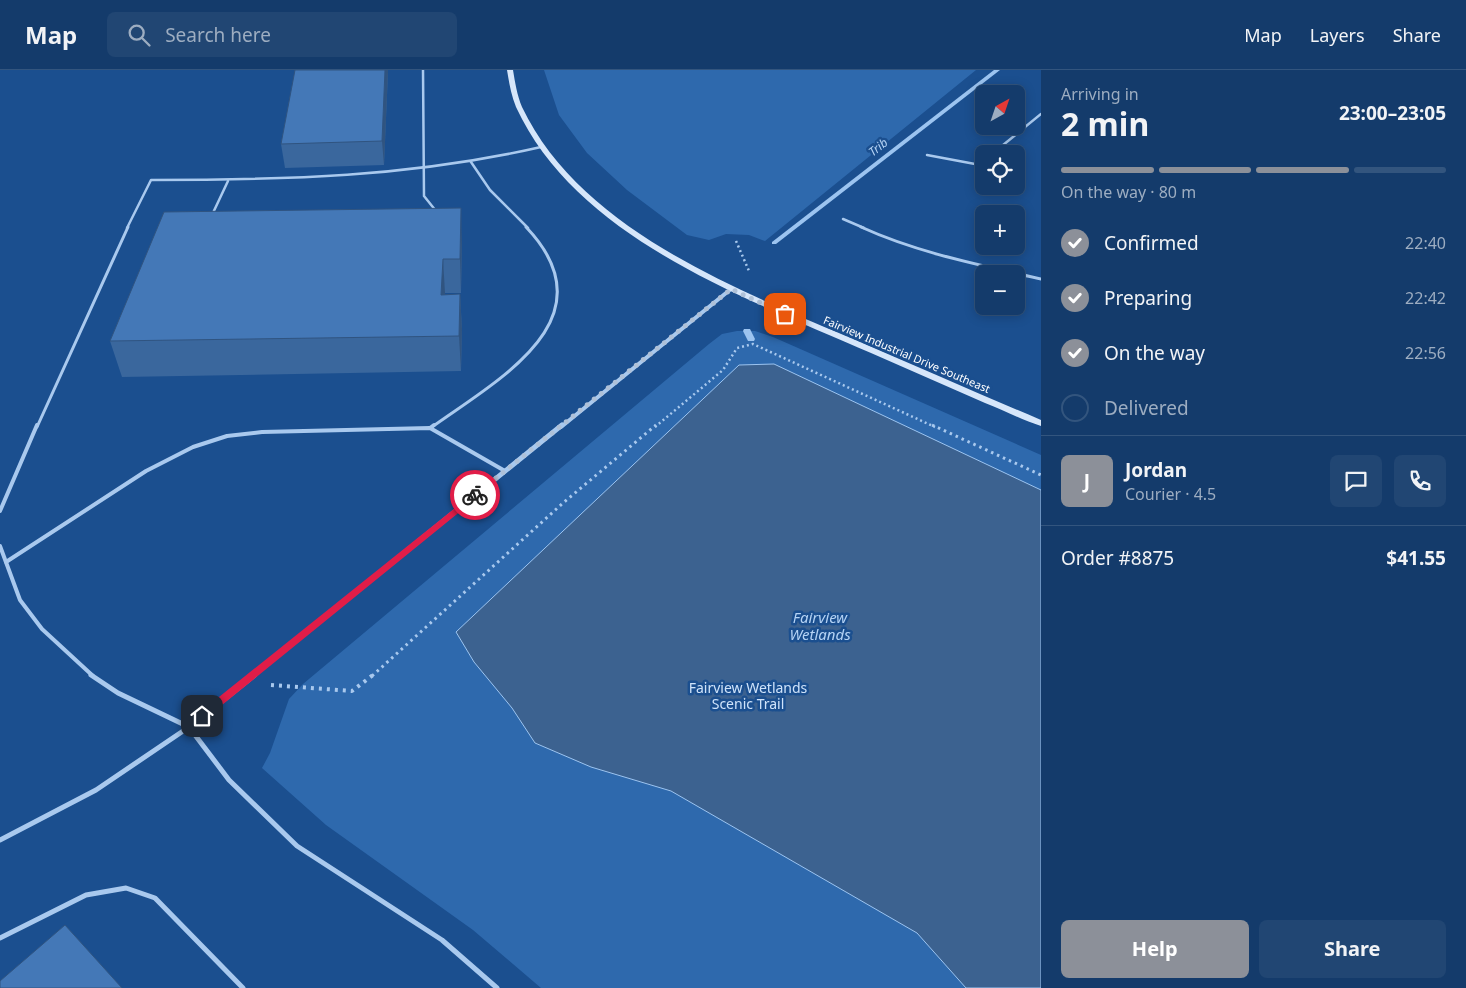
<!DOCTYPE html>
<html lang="en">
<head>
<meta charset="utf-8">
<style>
	body { margin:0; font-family:"Noto Sans",sans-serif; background:#214673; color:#f1f3f6; height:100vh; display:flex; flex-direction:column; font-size:19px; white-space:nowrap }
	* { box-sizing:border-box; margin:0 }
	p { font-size:16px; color:#9dadc1 }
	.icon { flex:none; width:28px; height:28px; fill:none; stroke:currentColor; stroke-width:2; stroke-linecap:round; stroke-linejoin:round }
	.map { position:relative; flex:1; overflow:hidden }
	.panel { display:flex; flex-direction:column; background:#143b6b; width:425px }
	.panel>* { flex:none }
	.needle { width:32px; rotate:40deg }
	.tools { position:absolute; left:975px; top:15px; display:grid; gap:10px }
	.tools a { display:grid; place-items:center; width:50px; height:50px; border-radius:8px; background:#143b6b; box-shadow:0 2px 12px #0003,0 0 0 1px #33557e; font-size:25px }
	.pin { position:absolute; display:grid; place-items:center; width:42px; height:42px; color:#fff; margin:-21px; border-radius:10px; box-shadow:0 2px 8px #0006 }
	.courier { position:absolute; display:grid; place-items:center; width:50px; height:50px; margin:-25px; border:4px solid #e11d48; border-radius:50%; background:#fff; color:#222; box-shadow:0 1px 6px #0007 }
	.overview em { font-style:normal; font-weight:700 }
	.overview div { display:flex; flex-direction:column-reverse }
	.overview { display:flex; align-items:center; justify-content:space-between; height:85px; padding:0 20px }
	h1 { font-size:32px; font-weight:700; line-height:38px }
	.bar { display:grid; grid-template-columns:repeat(4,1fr); gap:8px 5px; align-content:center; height:60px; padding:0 20px }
	.bar i { height:6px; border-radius:4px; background:#33557e }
	.bar .on { background:#8c9099 }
	.bar p { grid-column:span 4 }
	.line { display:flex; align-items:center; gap:12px; padding:0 20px; border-top:1px solid #33557e }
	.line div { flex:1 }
	.round { display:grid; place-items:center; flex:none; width:52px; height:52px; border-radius:8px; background:#214673 }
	ol { padding:0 20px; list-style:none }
	li { display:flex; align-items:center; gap:15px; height:55px }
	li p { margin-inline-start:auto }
	li .icon { padding:5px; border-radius:50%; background:#8c9099; color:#fff; stroke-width:4 }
	li:last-child { color:#9dadc1 }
	li i { width:28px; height:28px; border:2px solid #33557e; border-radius:50% }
	.action { display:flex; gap:10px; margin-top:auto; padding:10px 20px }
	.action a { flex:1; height:58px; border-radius:8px; background:#8c9099; color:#fff; font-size:20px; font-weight:700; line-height:58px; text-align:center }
	.action a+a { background:#214673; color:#f1f3f6 }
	header { display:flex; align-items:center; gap:30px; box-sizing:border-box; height:70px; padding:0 25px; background:#143b6b; border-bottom:1px solid #33557e }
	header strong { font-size:24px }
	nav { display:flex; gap:28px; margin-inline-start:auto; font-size:18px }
	.search { width:350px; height:45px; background:#214673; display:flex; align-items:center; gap:12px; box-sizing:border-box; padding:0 18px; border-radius:8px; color:#9dadc1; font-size:19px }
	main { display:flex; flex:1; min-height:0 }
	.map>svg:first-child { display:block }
	.green { fill:#2e69ad }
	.water { fill:#3c6290; stroke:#9cc4f0 }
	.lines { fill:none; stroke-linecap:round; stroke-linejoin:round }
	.stream { fill:#9cc4f0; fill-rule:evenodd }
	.path-far2 { stroke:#a9c9ee; stroke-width:2.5; stroke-dasharray:2 3; stroke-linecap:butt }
	.path-far1 { stroke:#a9c9ee; stroke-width:3; stroke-dasharray:2.5 4; stroke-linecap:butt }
	.path { stroke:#a9c9ee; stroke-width:4; stroke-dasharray:3 5; stroke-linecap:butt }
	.lane-far3 { stroke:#a9c9ee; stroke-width:2.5 }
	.lane-far2 { stroke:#a9c9ee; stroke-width:3 }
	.lane-far1 { stroke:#a9c9ee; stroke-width:4 }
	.lane { stroke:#a9c9ee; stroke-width:5 }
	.street-far2 { stroke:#a9c9ee; stroke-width:4 }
	.street-far1 { stroke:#a9c9ee; stroke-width:5 }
	.street { stroke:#a9c9ee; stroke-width:6 }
	.secondary { fill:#d6e6fa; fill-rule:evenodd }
	.wall { fill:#3a679d }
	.shaded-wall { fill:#305480 }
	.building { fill:#4478b7; stroke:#305480 }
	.route { fill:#e11d48 }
	.done { stroke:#afc1d8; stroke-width:5; stroke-dasharray:0 9 }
	.labels { text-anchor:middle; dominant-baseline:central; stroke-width:5; stroke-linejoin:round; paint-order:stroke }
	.far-street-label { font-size:11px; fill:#fff; stroke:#1b4f8f }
	.far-water-label { font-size:12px; font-style:italic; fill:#b5d3f5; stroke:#1b4f8f }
	.park-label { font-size:14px; fill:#cfe3fa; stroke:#1b4f8f }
	.water-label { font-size:15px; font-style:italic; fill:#b5d3f5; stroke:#1b4f8f }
</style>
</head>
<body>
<header>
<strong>Map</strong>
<div class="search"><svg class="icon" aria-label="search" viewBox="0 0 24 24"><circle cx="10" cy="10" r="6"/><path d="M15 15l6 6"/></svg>Search here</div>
<nav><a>Map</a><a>Layers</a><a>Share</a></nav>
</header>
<main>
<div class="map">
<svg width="1041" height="918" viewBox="0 0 1041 918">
	<rect width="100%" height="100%" fill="#1b4f8f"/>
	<g class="green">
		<path d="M544 0H976L765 171 749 165 726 164 709 170 687 165 627 120 587 83 559 45Z"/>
		<path d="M737 261H755L773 267 1041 385V918H541L473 860 326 755 262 698 270 683 289 629 303 614 709 274 722 264Z"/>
	</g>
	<path class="water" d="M774 294 1041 420V918H966L917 863 671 721 591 697 535 673 512 638 474 592 456 562 739 295Z"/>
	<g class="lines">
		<g class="stream">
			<path d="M994 0H1000L776 174H772V172Z"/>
			<path d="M744 259H750L755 269 754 271H748L743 261Z"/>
		</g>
		<g class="path-far2">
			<path d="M736 171 749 201"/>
			<path d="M655 357 723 300 737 278 753 274 935 357"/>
		</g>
		<g class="path-far1">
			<path d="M932 355 1041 405"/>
			<path d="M372 606 563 433 656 355"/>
		</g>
		<path class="path" d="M271 615 352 621 373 605"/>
		<g class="lane-far3">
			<path d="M423 0 424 126 436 141"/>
			<path d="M992 84 1041 44"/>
			<path d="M927 85 975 94 984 90"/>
			<path d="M471 92 490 120 528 158"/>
			<path d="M212 145 228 111"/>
			<path d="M843 149 864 158"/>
			<path d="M127 158 151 110C285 110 410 107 541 77"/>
		</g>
		<g class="lane-far2">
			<path d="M861 157C918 183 980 195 1041 209"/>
			<path d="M37 357 128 157"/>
			<path d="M432 357C499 309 613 248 526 157"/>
		</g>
		<g class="lane-far1">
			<path d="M430 358 434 355"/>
			<path d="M0 441 37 355"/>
			<path d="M0 476 20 530 42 559 93 606"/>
			<path d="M6 492 146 401 193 377 227 366 262 362 430 358 505 401"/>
		</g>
		<g class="lane">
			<path d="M91 605 118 623 189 657 229 710 297 776 442 870 497 918"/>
			<path d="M0 770 96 720 189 657"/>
			<path d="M0 868 86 825 126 818 155 828 243 918"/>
		</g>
		<path class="street-far2" d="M561 357 731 219"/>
		<path class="street-far1" d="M252 606 562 355"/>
		<path class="street" d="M189 657 254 605"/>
		<path class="secondary" d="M507 0H513C515 12 517 25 522 37 581 161 741 221 860 272 920 298 980 324 1041 350V356C1022 350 1003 340 985 333 947 316 909 300 871 283 746 228 577 169 516 37 511 25 509 12 507 0Z"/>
	</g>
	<g class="wall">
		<path d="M388 2 384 95 285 98 281 74Z"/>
		<path d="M462 172 461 223H445V225L460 224 462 259 461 301 122 307 110 271Z"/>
	</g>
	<g class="shaded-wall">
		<path d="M385 0H388V2L384 95 382 71Z"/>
		<path d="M461 138 462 172 461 223 460 189Z"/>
		<path d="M443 189 445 223 444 260 441 225Z"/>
		<path d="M460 224 462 259 461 301 459 266Z"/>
	</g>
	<g class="building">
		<path d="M295 0H385L382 71 281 74Z"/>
		<path d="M461 138 460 189H443L441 225 460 224 459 266 110 271 164 142Z"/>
		<path d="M65 855 122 918H0V911Z"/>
	</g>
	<path class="route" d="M475 422 478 423V427L206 648H199V643Z"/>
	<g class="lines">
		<path class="done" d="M475 425 731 219 785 244"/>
	</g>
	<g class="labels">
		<g class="far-street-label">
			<text transform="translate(907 284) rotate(23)">Fairview Industrial Drive Southeast</text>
		</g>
		<g class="far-water-label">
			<text transform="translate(878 77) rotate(-38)">Trib</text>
		</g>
		<g class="park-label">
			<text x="748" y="617">Fairview Wetlands<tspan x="748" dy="16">Scenic Trail</tspan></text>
		</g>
		<g class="water-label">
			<text x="820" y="547">Fairview<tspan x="820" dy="17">Wetlands</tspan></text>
		</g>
	</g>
</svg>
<div class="tools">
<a><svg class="needle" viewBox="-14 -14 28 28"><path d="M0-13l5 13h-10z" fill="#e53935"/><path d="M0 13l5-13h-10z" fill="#9dadc1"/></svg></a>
<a><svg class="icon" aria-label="locate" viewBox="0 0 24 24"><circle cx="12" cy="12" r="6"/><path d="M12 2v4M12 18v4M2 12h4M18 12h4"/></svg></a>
<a>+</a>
<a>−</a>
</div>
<div class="pin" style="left:785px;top:244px;background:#ea580c"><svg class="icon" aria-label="bag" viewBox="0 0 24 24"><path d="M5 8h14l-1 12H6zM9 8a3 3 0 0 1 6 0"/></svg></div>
<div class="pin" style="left:202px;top:646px;background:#1f2937"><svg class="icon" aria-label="home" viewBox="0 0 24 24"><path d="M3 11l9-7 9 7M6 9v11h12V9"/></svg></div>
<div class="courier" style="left:475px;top:425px"><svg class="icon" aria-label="bike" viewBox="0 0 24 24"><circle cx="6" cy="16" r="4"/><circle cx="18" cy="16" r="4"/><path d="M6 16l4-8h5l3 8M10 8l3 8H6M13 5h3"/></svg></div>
</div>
<section class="panel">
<div class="overview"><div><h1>2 min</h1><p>Arriving in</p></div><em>23:00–23:05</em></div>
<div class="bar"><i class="on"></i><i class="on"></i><i class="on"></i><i></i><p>On the way · 80 m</p></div>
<ol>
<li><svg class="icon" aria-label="check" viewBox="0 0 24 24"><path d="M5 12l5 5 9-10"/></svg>Confirmed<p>22:40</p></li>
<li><svg class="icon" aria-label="check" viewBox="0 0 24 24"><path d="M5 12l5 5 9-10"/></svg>Preparing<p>22:42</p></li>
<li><svg class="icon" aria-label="check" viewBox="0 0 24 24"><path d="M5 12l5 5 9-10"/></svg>On the way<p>22:56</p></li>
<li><i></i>Delivered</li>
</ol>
<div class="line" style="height:90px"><b class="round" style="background:#8c9099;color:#fff">J</b><div><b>Jordan</b><p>Courier · 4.5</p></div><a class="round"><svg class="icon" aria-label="chat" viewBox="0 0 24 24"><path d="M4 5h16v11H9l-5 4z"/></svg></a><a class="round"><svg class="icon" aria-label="phone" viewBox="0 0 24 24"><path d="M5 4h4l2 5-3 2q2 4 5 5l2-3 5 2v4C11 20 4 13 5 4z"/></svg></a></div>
<div class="line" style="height:65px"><div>Order #8875</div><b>$41.55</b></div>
<div class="action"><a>Help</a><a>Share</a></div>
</section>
</main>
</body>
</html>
